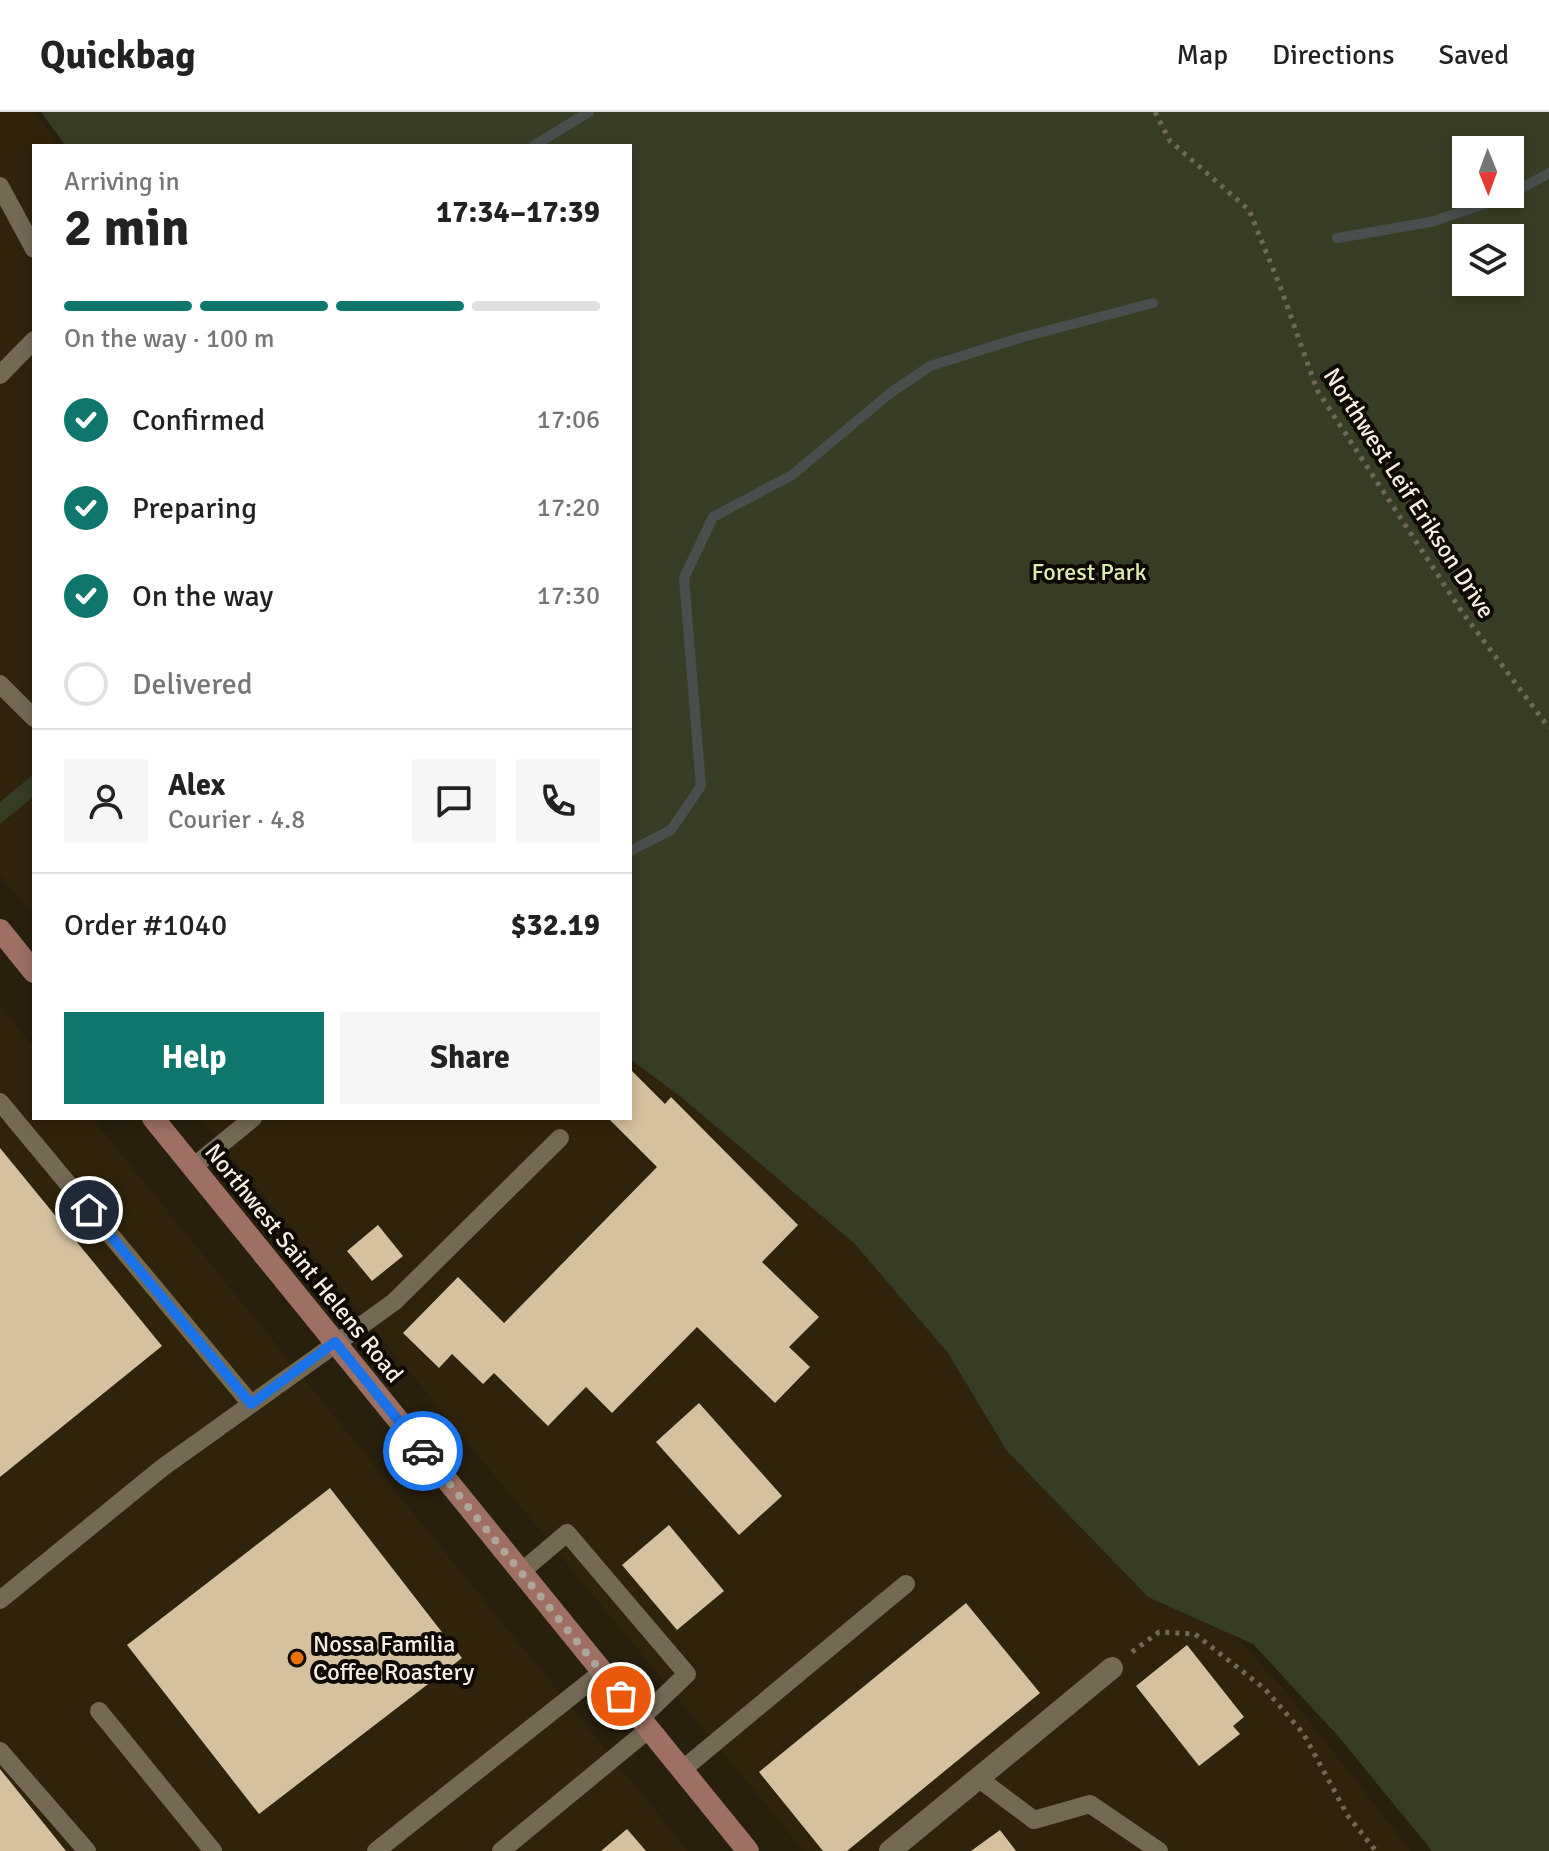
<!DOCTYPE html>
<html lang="en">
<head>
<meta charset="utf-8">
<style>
	body { margin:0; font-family:Signika,sans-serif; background:#f6f6f6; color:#222; height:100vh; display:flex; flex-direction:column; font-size:30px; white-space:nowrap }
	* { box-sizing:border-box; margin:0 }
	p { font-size:26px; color:#767676 }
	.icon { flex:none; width:44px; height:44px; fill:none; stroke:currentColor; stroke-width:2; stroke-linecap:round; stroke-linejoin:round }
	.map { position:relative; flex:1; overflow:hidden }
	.sheet { position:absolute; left:32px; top:32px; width:600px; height:976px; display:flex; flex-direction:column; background:#fff; border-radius:0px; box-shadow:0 4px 12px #0003 }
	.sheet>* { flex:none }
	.needle { width:52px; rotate:179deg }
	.fabs { position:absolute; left:1452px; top:24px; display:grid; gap:16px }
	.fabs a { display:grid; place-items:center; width:72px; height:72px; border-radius:0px; background:#fff; box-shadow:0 4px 12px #0003; font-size:40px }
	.pin { position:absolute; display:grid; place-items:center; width:68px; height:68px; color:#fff; margin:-34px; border:4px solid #fff; border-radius:50%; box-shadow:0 2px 8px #0007 }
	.courier { position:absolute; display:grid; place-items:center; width:80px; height:80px; margin:-40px; border:6px solid #1a73e8; border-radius:50%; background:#fff; color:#222; box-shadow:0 2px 10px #0007 }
	.head em { font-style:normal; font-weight:700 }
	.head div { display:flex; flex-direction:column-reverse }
	.head { display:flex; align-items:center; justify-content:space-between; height:136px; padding:0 32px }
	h1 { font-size:52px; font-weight:700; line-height:60px }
	.bar { display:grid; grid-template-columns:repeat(4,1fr); gap:12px 8px; align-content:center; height:96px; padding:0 32px }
	.bar i { height:10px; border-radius:6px; background:#e0e0e0 }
	.bar .active { background:#0f766e }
	.bar p { grid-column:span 4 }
	.line { display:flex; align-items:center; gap:20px; padding:0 32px; border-top:2px solid #e0e0e0 }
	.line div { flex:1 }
	.round { display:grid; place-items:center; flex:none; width:84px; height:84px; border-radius:0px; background:#f6f6f6 }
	ol { padding:0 32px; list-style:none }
	li { display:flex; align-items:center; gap:24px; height:88px }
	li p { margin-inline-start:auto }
	li .icon { padding:8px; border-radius:50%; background:#0f766e; color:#fff; stroke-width:4 }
	li:last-child { color:#767676 }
	li i { width:44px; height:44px; border:4px solid #e0e0e0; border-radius:50% }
	.cta { display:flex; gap:16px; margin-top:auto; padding:16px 32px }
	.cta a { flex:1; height:92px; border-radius:0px; background:#0f766e; color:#fff; font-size:32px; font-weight:700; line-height:92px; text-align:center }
	.cta a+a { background:#f6f6f6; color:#222 }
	header { display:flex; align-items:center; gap:48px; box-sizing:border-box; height:112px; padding:0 40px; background:#fff; border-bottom:2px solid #e0e0e0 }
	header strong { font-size:38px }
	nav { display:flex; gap:44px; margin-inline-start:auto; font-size:28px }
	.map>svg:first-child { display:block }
	.built { fill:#30230b }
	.green { fill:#373d25; fill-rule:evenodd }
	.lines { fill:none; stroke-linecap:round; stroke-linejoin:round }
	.stream { stroke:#4a4f4e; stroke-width:10 }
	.building { fill:#d5c19e }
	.path { stroke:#6f6758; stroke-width:5; stroke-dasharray:4 6; stroke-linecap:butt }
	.service { stroke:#746955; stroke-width:18 }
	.minor { stroke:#746955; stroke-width:22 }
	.secondary { stroke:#9d7063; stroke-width:22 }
	.done { stroke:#ada698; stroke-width:8; stroke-dasharray:0 14.4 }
	.route { stroke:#1a73e8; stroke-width:10 }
	.food-dot { fill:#e8710a; stroke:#0e0904; stroke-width:3 }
	.labels { text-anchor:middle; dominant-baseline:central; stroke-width:8; stroke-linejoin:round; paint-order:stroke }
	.street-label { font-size:24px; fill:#f5efe3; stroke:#0e0904 }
	.park-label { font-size:24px; fill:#dbecaf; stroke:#0e0904 }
	.poi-label { font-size:24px; fill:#f5efe3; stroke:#0e0904; text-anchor:start }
</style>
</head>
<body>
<header>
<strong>Quickbag</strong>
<nav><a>Map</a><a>Directions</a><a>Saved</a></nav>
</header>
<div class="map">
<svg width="1549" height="1739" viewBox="0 0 1549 1739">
	<rect width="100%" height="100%" fill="#281f0d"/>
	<g class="built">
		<path d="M0 0H34L60 34H34V804L0 763Z"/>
		<path d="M0 893 34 935V1006H92L688 1739H0Z"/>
		<path d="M630 935 870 1120 1286 1580 1411 1739H804L200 1006H630Z"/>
	</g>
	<g class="green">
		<path d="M41 0H1549V1739H1432L1339 1625 1253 1532 1148 1485 1007 1339 948 1241 855 1132 680 984 630 947V34H66ZM1510 38V82H1466V38ZM1510 126V170H1466V126Z"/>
		<path d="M34 662V684L0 712V690Z"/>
	</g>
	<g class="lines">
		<g class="stream">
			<path d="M533 34 589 0"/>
			<path d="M1337 126 1431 110 1508 84 1549 61"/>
			<path d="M630 739 671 718 701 674 684 466 713 405 792 363 889 282 930 254 1023 225 1153 191"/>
		</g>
	</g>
	<g class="building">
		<path d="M630 957 665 992 671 985 798 1113 762 1150 819 1205 789 1235 810 1255 775 1291 697 1215 612 1301 586 1275 548 1314 494 1261 483 1272 452 1242 439 1256 403 1221 458 1165 504 1211 657 1055 608 1006H630Z"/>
		<path d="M0 1036 162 1234 0 1365Z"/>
		<path d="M378 1113 403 1144 372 1169 347 1139Z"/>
		<path d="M699 1291 782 1384 739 1423 656 1330Z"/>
		<path d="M330 1376 462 1546 259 1702 127 1533Z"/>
		<path d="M669 1413 724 1479 677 1518 622 1453Z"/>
		<path d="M966 1491 1040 1581 847 1739H823L759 1660Z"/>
		<path d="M1187 1533 1244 1605 1233 1614 1240 1622 1199 1654 1136 1574Z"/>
		<path d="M0 1657 66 1739H0Z"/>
		<path d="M627 1717 646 1739H601Z"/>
		<path d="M1000 1718 1016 1739H971Z"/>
	</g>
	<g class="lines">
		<g class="path">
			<path d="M1155 0 1170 29 1249 98 1280 174 1317 278 1462 500 1549 616"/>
			<path d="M1132 1540 1159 1520 1195 1522 1265 1577 1303 1621 1348 1704 1376 1739"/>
		</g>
		<g class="service">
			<path d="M0 74 34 137"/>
			<path d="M0 263 34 228"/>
			<path d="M0 572 34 606"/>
			<path d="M0 990 251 1292"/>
			<path d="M193 1055 253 1006"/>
			<path d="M521 1460 567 1421 687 1562 640 1607"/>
			<path d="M0 1488 162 1356 394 1190 560 1026"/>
			<path d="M99 1599 213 1739"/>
			<path d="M0 1639 87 1739"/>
			<path d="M682 1658 906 1472"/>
			<path d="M978 1666 1034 1708 1090 1692 1159 1739"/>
			<path d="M376 1739 602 1560"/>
			<path d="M501 1739 649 1617"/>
		</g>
		<path class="minor" d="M890 1739 1112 1556"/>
		<g class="secondary">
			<path d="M0 818 34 860"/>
			<path d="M153 1006 748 1739"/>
		</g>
	</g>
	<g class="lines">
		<path class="done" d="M423 1339 621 1584"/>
		<path class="route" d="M89 1098 251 1292 335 1230 423 1339"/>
	</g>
	<circle class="food-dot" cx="297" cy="1546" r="8"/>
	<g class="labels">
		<g class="street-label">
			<text transform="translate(1409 381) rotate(57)">Northwest Leif Erikson Drive</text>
			<text transform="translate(304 1151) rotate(51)">Northwest Saint Helens Road</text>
		</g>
		<g class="park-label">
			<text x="1089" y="460">Forest Park</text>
		</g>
		<g class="poi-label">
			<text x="313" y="1532">Nossa Familia<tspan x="313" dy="28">Coffee Roastery</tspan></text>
		</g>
	</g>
</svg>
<div class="fabs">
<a><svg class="needle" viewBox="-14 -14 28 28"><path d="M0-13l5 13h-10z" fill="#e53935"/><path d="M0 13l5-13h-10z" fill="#767676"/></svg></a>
<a><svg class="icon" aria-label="layers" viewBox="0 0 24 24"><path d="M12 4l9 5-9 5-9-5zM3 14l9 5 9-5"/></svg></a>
</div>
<div class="pin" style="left:621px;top:1584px;background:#ea580c"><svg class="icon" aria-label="bag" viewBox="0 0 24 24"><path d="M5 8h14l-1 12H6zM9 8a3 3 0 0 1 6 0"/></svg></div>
<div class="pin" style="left:89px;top:1098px;background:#1f2937"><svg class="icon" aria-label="home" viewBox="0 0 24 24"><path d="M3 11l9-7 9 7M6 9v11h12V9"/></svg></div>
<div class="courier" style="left:423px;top:1339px"><svg class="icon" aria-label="car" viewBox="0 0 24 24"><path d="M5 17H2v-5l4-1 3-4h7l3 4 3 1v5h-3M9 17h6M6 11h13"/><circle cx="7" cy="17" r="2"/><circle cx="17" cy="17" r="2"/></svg></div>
<section class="sheet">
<div class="head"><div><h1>2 min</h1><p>Arriving in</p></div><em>17:34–17:39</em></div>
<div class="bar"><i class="active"></i><i class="active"></i><i class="active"></i><i></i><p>On the way · 100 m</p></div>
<ol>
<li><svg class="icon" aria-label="check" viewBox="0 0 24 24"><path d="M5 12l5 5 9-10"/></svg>Confirmed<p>17:06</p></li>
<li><svg class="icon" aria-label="check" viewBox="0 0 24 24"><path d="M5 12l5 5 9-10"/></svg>Preparing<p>17:20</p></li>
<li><svg class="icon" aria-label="check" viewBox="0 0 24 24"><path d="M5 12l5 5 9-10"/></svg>On the way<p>17:30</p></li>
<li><i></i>Delivered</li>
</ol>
<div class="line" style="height:144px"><a class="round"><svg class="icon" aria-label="person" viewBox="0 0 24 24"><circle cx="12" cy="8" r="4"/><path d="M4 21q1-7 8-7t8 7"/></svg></a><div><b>Alex</b><p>Courier · 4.8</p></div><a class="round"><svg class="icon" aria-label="chat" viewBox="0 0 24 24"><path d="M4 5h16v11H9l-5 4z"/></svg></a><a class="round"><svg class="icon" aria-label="phone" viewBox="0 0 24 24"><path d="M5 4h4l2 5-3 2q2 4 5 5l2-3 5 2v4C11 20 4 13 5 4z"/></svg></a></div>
<div class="line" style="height:104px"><div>Order #1040</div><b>$32.19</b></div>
<div class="cta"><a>Help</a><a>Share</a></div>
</section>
</div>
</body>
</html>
